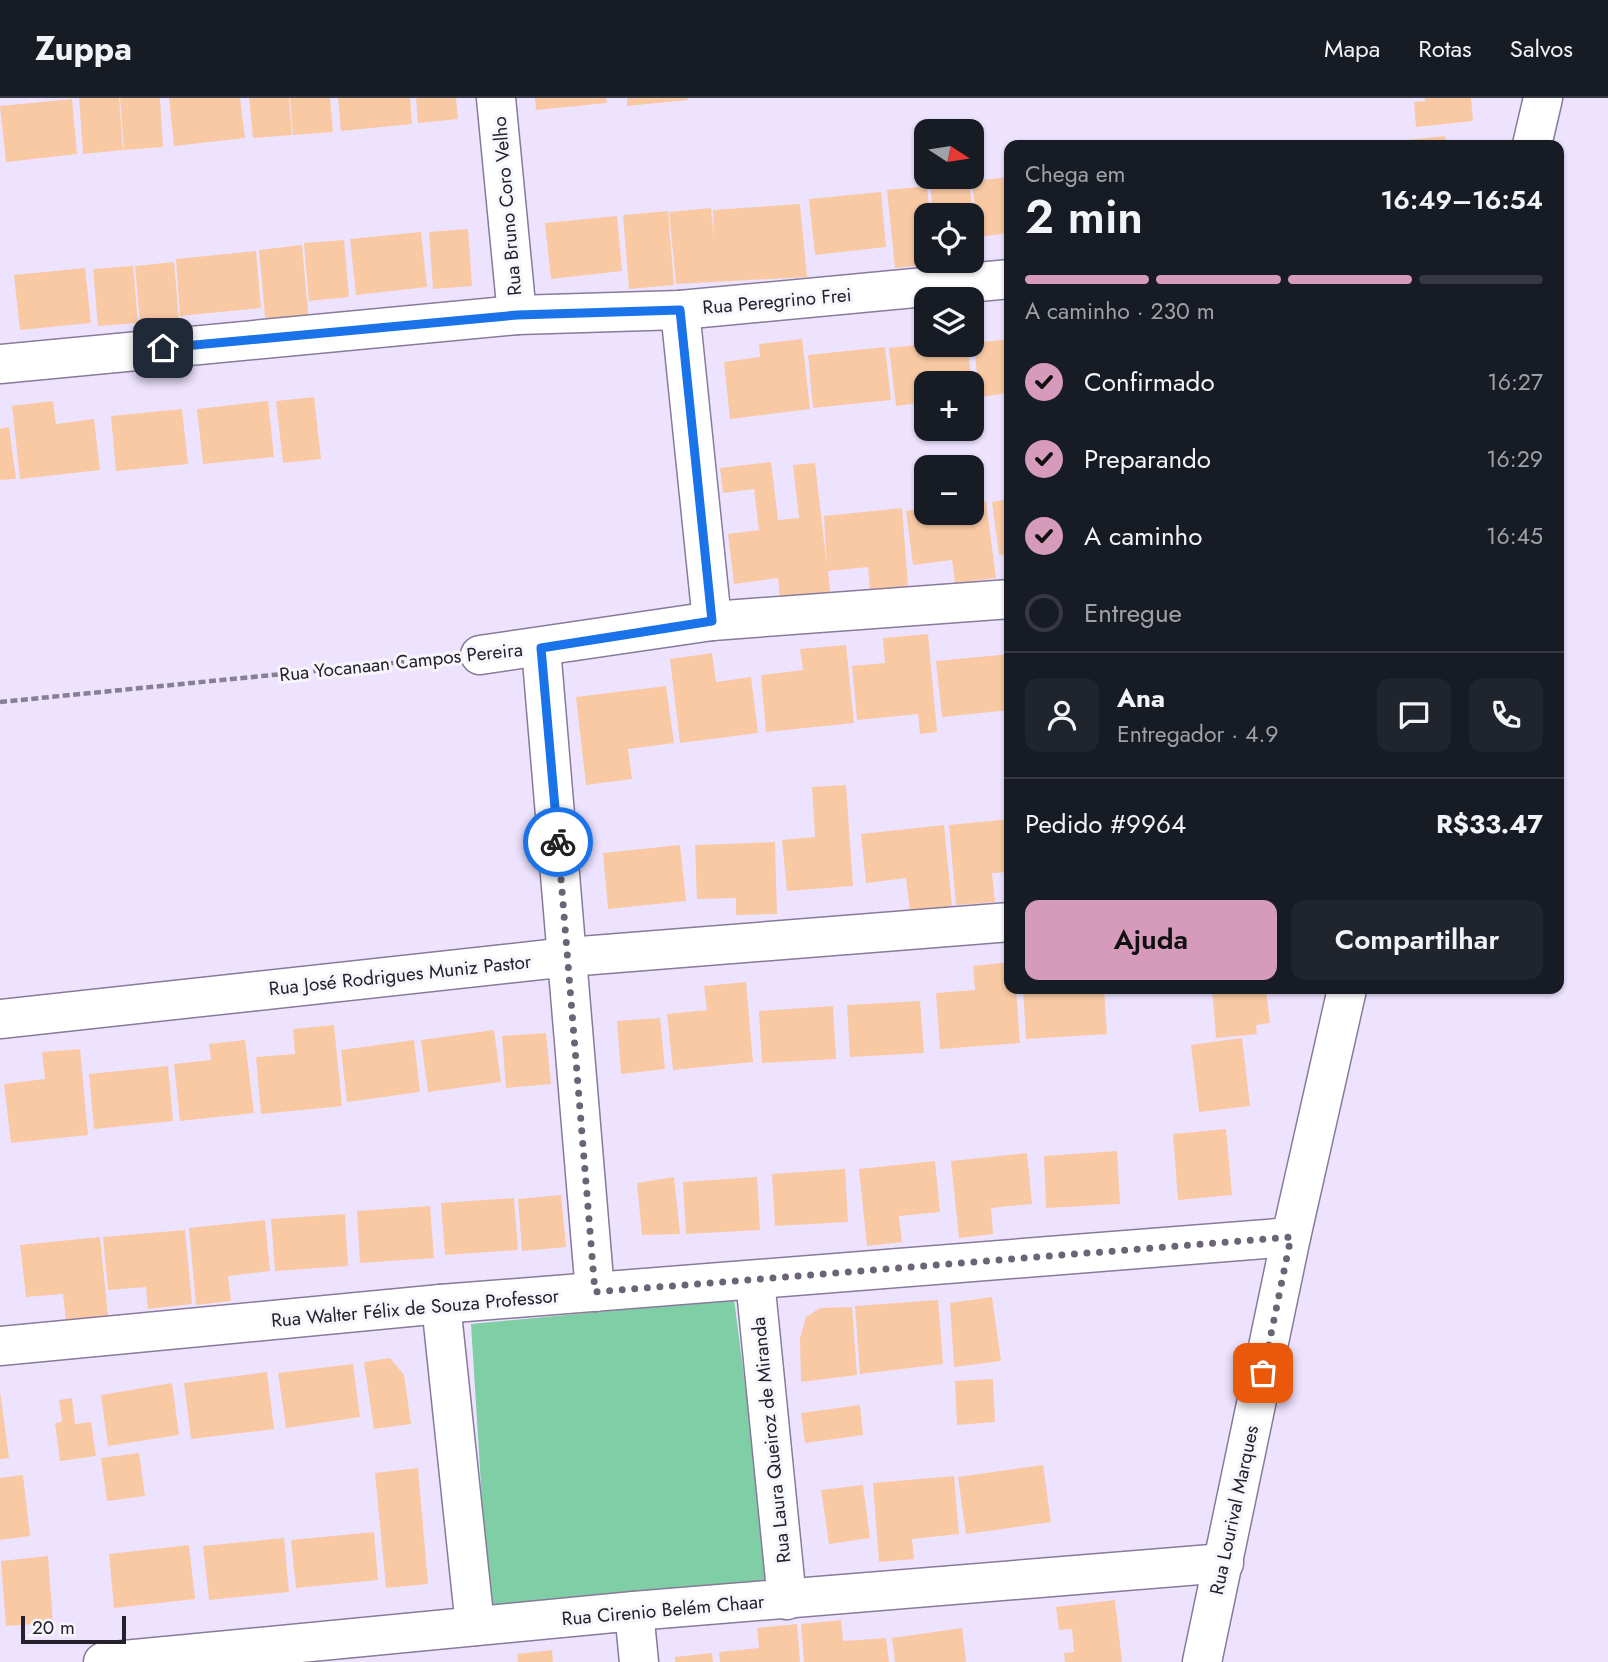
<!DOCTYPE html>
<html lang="pt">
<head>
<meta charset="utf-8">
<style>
	body { margin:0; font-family:Jost,sans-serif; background:#20242c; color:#f1f3f6; height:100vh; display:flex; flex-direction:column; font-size:26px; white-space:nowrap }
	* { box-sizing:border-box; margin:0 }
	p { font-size:23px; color:#9ea1a6 }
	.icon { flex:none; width:38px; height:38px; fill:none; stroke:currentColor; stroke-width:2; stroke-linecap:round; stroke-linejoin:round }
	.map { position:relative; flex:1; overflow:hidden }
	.details { position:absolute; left:1004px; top:42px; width:560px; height:854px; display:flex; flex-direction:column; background:#171b24; border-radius:14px; box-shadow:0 2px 5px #0004 }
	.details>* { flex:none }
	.needle { width:46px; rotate:102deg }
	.controls { position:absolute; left:914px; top:21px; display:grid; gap:14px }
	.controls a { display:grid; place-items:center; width:70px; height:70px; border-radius:14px; background:#171b24; box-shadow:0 2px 5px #0004; font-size:35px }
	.scale { position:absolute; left:21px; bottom:18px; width:105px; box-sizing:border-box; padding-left:7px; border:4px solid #25202c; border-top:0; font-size:19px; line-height:24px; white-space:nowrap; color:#25202c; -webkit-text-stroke:5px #f7f5fc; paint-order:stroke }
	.pin { position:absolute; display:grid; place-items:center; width:60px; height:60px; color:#fff; margin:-30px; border-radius:14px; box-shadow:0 4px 10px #0006 }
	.courier { position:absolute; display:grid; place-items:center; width:70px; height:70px; margin:-35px; border:5px solid #1a73e8; border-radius:50%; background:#fff; color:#222; box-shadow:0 2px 9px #0007 }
	.head em { font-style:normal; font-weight:600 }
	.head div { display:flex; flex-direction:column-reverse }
	.head { display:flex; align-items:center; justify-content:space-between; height:119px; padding:0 21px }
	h1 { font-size:46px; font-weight:600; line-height:52px }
	.bar { display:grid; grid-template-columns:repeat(4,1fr); gap:10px 7px; align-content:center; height:84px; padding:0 21px }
	.bar i { height:9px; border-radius:5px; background:#363941 }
	.bar .on { background:#d69bbb }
	.bar p { grid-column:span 4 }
	.line { display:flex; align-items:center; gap:18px; padding:0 21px; border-top:2px solid #363941 }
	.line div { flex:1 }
	.round { display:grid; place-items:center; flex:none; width:74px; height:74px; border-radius:14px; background:#20242c }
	ol { padding:0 21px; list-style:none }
	li { display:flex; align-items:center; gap:21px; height:77px }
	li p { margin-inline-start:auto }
	li .icon { padding:7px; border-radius:50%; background:#d69bbb; color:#111; stroke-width:4 }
	li:last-child { color:#9ea1a6 }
	li i { width:38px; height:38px; border:4px solid #363941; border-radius:50% }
	.button { display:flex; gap:14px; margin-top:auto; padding:14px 21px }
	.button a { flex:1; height:80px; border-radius:14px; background:#d69bbb; color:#111; font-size:28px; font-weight:600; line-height:80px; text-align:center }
	.button a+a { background:#20242c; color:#f1f3f6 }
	header { display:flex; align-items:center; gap:42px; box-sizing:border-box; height:98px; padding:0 35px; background:#171b24; border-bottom:2px solid #363941 }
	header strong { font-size:33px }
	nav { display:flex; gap:38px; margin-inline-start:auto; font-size:24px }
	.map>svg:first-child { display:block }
	.green { fill:#80cea6 }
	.building { fill:#f9c9a4 }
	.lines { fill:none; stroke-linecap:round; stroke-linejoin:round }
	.minor-casing { stroke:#877a9a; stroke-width:41 }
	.path { stroke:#877f93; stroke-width:4.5; stroke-dasharray:7 3.5; stroke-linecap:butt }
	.minor { stroke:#fff; stroke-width:38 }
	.done { stroke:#6b6476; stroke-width:7; stroke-dasharray:0 12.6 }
	.route { stroke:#1a73e8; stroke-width:9 }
	.labels { text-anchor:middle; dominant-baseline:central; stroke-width:6; stroke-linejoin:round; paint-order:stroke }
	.street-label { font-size:19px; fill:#25202c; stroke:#f7f5fc }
</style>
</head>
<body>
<header>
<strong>Zuppa</strong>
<nav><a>Mapa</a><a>Rotas</a><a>Salvos</a></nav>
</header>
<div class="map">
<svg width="1608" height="1564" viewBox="0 0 1608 1564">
	<rect width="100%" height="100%" fill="#eee3ff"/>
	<path class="green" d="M734 1201 772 1493 489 1515 471 1226Z"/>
	<g class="building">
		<path d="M79 0H119L123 52 83 56Z"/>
		<path d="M120 0H160L163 49 124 52Z"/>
		<path d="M169 0H240L245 40 174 48Z"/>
		<path d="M249 0H289L292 37 253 40Z"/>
		<path d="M290 0H330L333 34 293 37Z"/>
		<path d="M338 0H410L412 26 341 33Z"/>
		<path d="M416 0H456L458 21 418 25Z"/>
		<path d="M535 0H606L607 5 536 12Z"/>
		<path d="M627 0H688V2L627 8Z"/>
		<path d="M1425 0H1471L1473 23 1416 29 1414 4 1425 3Z"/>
		<path d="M72 1 77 56 6 64 0 8Z"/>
		<path d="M1445 38 1446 47H1388L1387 44Z"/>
		<path d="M1010 79V135L978 139 972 83Z"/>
		<path d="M969 83 973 117H933L930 87Z"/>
		<path d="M927 88 930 117H926V163H934V166L895 170 887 92Z"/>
		<path d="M881 94 886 149 815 157 809 101Z"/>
		<path d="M800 106 807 179 676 186 669 114 711 110 714 141 713 112Z"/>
		<path d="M668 113 674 187 629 191 623 117Z"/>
		<path d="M617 118 622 173 551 181 545 125Z"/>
		<path d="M971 123 977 162 971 163Z"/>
		<path d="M468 131 472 188 433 191 429 134Z"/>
		<path d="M421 134 427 189 356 197 350 141Z"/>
		<path d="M344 142 349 199 309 203 304 145Z"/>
		<path d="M302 147 309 224 266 229 259 152Z"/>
		<path d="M256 153 261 210 180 218 176 161Z"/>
		<path d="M174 164 179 222 140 225 135 168Z"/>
		<path d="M133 168 138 225 98 228 93 171Z"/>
		<path d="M85 170 91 225 20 232 14 177Z"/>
		<path d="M802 241 810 311 730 321 724 264 760 259 759 246Z"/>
		<path d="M1010 241V295L979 299 974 245Z"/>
		<path d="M926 246 967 247 972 285H926V304L896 308 889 250Z"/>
		<path d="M885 249 891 302 813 310 808 257Z"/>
		<path d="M314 299 321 361 283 365 276 303Z"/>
		<path d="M53 303 56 326 94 321 100 372 20 381 12 308Z"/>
		<path d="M268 303 274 359 203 366 197 311Z"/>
		<path d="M182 311 188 366 116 373 111 318Z"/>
		<path d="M9 329 16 381 0 382V331Z"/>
		<path d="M771 364 778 422 799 420 793 367 815 365 827 469 824 418 902 410 908 488 870 491 868 469 828 473 831 501 781 508 778 480 734 486 728 436 759 432 754 391 723 395 720 370Z"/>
		<path d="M1010 401V456L999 457 992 404Z"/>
		<path d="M986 403 996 480 955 485 952 462 913 467 906 413 926 410V415H971V405Z"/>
		<path d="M928 536 937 634 920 636 918 616 857 622 852 568 885 565 883 540Z"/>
		<path d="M846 547 854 625 766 634 761 577 803 572 800 551Z"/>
		<path d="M712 555 716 584 751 579 758 635 680 645 670 561Z"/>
		<path d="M1010 556V612L942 619 936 563Z"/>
		<path d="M666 588 674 645 628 651 632 681 586 687 576 599Z"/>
		<path d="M846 687 853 788 787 793 782 742 815 739 812 689Z"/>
		<path d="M1010 721V774L992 775 995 804 956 807 949 727Z"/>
		<path d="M944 727 952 808 910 813 906 780 866 785 861 736Z"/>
		<path d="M775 744 777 816 736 817V800L697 801 695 747Z"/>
		<path d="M680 747 686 803 608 811 603 755Z"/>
		<path d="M1010 864V891H1016L1020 945 940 951 936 895 975 892 973 868Z"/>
		<path d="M746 884 753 964 673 972 667 916 707 912 704 888Z"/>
		<path d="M1023 891H1104L1107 936 1026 941Z"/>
		<path d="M1212 891H1266L1270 925 1256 927 1257 936 1216 940Z"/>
		<path d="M920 903 924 955 850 959 847 907Z"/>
		<path d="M833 908 836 961 762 965 759 913Z"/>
		<path d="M660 920 665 971 621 976 617 923Z"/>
		<path d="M334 927 342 1008 261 1016 256 959 295 956 293 931Z"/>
		<path d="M494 932 501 984 428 994 421 942Z"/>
		<path d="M546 935 551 986 506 990 502 938Z"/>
		<path d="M1242 940 1250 1008 1199 1014 1191 947Z"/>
		<path d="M245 942 254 1015 180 1023 174 966 211 962 209 946Z"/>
		<path d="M414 942 420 994 347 1004 341 952Z"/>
		<path d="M80 951 88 1037 11 1045 4 986 45 981 42 954Z"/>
		<path d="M168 968 173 1023 94 1031 89 976Z"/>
		<path d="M1226 1031 1232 1097 1178 1102 1173 1036Z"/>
		<path d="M1117 1053 1120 1106 1046 1110 1044 1058Z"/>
		<path d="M1027 1055 1032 1106 991 1110 993 1136 959 1140 951 1063Z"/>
		<path d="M935 1063 940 1114 899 1118 902 1144 867 1148 859 1071Z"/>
		<path d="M845 1071 848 1124 775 1128 772 1076Z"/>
		<path d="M674 1079 680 1136 642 1137 637 1085Z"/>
		<path d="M757 1079 760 1132 686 1136 683 1084Z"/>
		<path d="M561 1097 566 1149 522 1153 518 1101Z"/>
		<path d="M514 1100 518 1152 445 1157 441 1105Z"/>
		<path d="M430 1108 434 1160 360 1165 357 1113Z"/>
		<path d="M345 1116 348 1168 275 1173 271 1121Z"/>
		<path d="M265 1122 270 1173 228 1178 231 1203 196 1207 189 1130Z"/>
		<path d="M185 1132 192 1206 148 1211 146 1189 108 1192 103 1139Z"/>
		<path d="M100 1139 108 1218 66 1223 63 1196 26 1199 20 1147Z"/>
		<path d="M992 1199 1001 1263 954 1269 950 1205Z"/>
		<path d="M938 1202 943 1266 860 1276 855 1208Z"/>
		<path d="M852 1209 857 1277 801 1284 800 1240 806 1219 820 1210Z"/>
		<path d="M390 1260 404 1277 411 1326 374 1331 364 1264Z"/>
		<path d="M353 1266 360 1319 286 1330 278 1275Z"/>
		<path d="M267 1274 274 1331 191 1341 184 1285Z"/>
		<path d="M993 1281 995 1324 957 1327 955 1283Z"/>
		<path d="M172 1285 179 1337 108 1348 101 1297Z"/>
		<path d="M0 1293 9 1360 0 1361Z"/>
		<path d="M72 1300 75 1326 91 1324 96 1358 60 1363 55 1325 62 1324 59 1302Z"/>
		<path d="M860 1307 863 1337 805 1345 801 1315Z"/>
		<path d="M139 1355 145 1398 107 1403 101 1360Z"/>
		<path d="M1043 1367 1051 1424 966 1436 958 1379Z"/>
		<path d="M418 1370 428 1486 386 1490 375 1375Z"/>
		<path d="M23 1377 30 1438 0 1442V1380Z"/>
		<path d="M954 1378 959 1436 912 1441 914 1461 879 1464 873 1385Z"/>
		<path d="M863 1387 870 1440 829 1446 821 1392Z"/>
		<path d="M374 1434 378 1482 296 1490 291 1442Z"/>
		<path d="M284 1440 289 1494 209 1502 203 1448Z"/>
		<path d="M189 1447 195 1501 114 1510 109 1456Z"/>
		<path d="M48 1458 53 1525 6 1528 1 1463Z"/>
		<path d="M1115 1502 1122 1564H1065L1064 1555 1074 1554 1072 1531 1059 1532 1056 1509Z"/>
		<path d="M841 1522 843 1543 886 1540 889 1564H804L801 1526Z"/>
		<path d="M797 1526 800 1564H720L719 1554 759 1550 757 1530Z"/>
		<path d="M962 1530 966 1564H895L892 1540Z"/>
		<path d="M552 1552 553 1564H518L517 1556Z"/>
		<path d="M712 1555 713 1564H675V1559Z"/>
	</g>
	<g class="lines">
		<defs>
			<g id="minor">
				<path d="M496 0 517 217"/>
				<path d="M1532 47 1543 0"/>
				<path d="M680 212 712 523"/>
				<path d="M0 266 517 217 680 212 1010 181"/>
				<path d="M541 550 595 1194"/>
				<path d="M480 557 712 523 1010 501"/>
				<path d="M0 921 568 859 1010 824"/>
				<path d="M755 1182 787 1502"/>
				<path d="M441 1206 475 1528"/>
				<path d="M0 1248 441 1206 1291 1139"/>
				<path d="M634 1513 639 1564"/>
				<path d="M103 1564 634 1513 1224 1465"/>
				<path d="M1202 1564 1291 1139 1347 891"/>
			</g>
		</defs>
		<use href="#minor" class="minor-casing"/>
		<path class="path" d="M0 604 444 560"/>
		<use href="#minor" class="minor"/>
	</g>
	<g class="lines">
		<path class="done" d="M558 744 595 1194 1291 1139 1263 1275"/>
		<path class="route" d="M163 250 517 217 680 212 712 523 541 550 558 744"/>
	</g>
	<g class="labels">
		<g class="street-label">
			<text transform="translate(507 108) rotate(-95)">Rua Bruno Coro Velho</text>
			<text transform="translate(777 203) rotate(-5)">Rua Peregrino Frei</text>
			<text transform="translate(401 564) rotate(-6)">Rua Yocanaan Campos Pereira</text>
			<text transform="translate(400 877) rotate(-6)">Rua José Rodrigues Muniz Pastor</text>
			<text transform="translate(415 1210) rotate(-5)">Rua Walter Félix de Souza Professor</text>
			<text transform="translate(771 1342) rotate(-96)">Rua Laura Queiroz de Miranda</text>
			<text transform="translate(1234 1412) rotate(-78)">Rua Lourival Marques</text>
			<text transform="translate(663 1512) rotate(-5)">Rua Cirenio Belém Chaar</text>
		</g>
	</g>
</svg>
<div class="controls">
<a><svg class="needle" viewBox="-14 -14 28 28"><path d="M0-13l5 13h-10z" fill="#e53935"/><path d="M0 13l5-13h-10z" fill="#9ea1a6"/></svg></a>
<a><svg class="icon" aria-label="locate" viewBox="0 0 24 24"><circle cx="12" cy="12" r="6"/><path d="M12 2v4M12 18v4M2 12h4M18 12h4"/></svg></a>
<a><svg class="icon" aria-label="layers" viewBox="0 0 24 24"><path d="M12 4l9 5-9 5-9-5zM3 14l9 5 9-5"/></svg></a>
<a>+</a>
<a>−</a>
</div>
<div class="scale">20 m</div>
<div class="pin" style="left:1263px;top:1275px;background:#ea580c"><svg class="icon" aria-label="bag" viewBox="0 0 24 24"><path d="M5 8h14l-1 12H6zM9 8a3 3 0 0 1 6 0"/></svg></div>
<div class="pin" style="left:163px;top:250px;background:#1f2937"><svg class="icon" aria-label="home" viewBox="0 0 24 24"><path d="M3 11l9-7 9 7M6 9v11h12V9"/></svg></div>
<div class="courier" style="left:558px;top:744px"><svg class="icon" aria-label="bike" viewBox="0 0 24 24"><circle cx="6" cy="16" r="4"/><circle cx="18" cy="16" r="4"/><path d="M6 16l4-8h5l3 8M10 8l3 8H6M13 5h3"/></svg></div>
<section class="details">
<div class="head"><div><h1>2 min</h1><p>Chega em</p></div><em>16:49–16:54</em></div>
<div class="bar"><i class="on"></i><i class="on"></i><i class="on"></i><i></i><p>A caminho · 230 m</p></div>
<ol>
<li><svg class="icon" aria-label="check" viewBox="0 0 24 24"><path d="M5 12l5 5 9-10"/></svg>Confirmado<p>16:27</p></li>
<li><svg class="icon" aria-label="check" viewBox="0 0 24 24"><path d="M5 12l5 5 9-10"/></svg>Preparando<p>16:29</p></li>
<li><svg class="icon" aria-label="check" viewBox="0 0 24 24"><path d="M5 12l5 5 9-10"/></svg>A caminho<p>16:45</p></li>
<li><i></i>Entregue</li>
</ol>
<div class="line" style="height:126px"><a class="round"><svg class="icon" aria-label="person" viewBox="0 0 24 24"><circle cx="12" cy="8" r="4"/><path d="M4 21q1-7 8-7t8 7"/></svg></a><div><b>Ana</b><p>Entregador · 4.9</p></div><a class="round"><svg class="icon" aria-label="chat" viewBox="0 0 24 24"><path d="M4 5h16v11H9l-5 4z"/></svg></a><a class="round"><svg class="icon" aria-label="phone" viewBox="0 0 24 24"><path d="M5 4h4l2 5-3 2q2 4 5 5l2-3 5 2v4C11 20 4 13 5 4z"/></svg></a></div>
<div class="line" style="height:91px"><div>Pedido #9964</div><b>R$33.47</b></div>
<div class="button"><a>Ajuda</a><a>Compartilhar</a></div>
</section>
</div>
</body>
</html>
